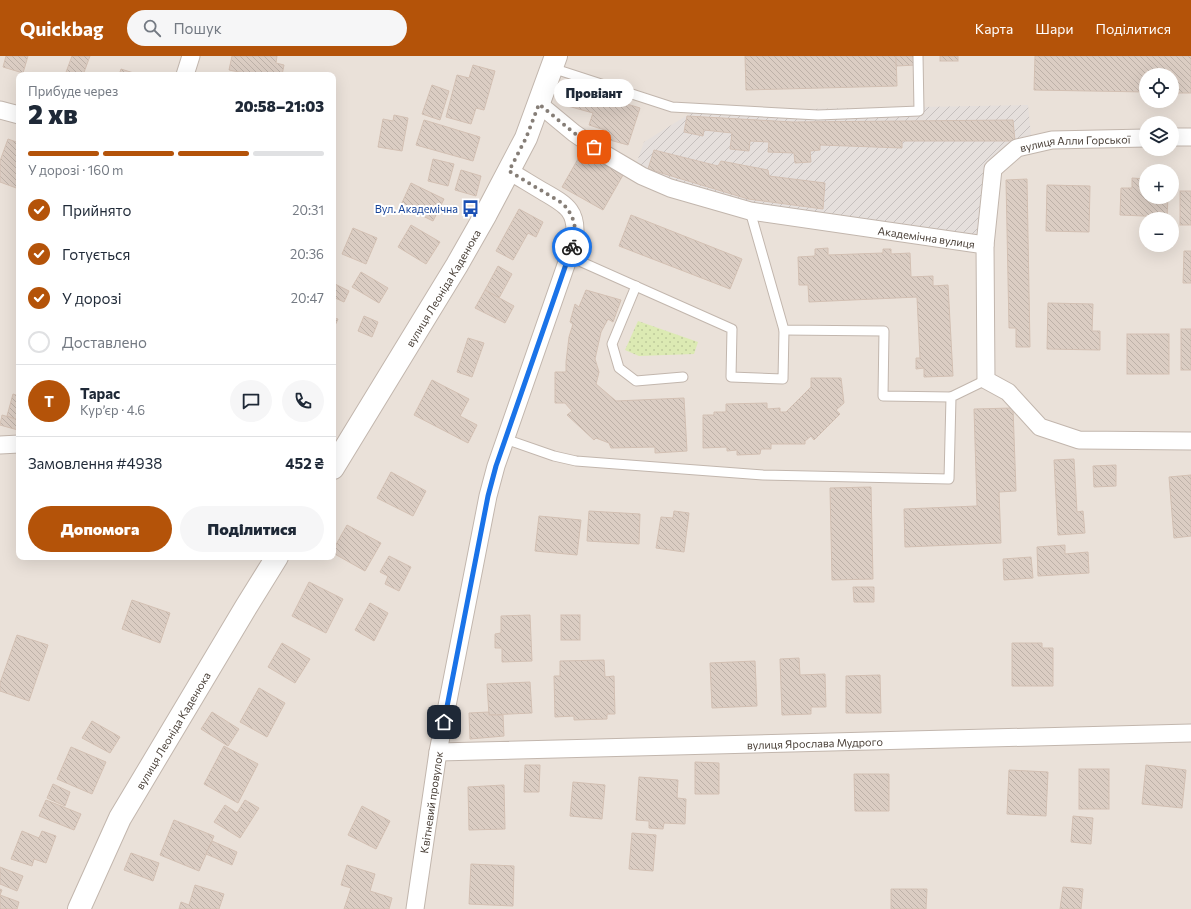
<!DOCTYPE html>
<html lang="uk">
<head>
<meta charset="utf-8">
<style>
	body { margin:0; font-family:Commissioner,sans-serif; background:#f6f6f7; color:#1f2937; height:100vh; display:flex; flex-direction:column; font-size:15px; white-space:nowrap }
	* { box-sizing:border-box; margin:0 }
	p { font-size:13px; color:#747a83 }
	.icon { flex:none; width:22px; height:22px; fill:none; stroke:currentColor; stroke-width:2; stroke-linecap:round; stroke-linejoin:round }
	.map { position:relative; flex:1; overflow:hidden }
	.drawer { position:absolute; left:16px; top:16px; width:320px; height:488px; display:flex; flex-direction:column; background:#fff; border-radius:8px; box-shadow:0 4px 16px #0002 }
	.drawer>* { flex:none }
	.fabs { position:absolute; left:1139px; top:12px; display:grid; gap:8px }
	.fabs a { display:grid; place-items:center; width:40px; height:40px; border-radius:50%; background:#fff; box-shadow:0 4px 16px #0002; font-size:20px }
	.pin { position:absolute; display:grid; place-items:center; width:34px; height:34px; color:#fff; margin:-17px; border-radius:8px; box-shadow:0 2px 6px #0006 }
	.courier { position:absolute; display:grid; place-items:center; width:40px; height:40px; margin:-20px; border:3px solid #1a73e8; border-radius:50%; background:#fff; color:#222; box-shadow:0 1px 5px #0007 }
	.bubble { position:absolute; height:28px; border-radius:14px; background:#fff; box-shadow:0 4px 16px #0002; font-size:13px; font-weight:800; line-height:28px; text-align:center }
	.summary em { font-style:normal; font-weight:800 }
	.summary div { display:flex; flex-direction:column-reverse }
	.summary { display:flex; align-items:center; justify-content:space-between; height:68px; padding:0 12px }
	h1 { font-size:26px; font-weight:800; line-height:30px }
	.bar { display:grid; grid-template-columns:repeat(4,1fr); gap:6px 4px; align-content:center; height:48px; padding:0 12px }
	.bar i { height:5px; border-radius:3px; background:#e0e1e3 }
	.bar .selected { background:#b45309 }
	.bar p { grid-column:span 4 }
	.line { display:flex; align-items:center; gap:10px; padding:0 12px; border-top:1px solid #e0e1e3 }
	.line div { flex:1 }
	.round { display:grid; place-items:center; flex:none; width:42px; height:42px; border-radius:21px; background:#f6f6f7 }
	ol { padding:0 12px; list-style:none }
	li { display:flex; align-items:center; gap:12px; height:44px }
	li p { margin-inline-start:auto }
	li .icon { padding:4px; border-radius:50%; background:#b45309; color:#fff; stroke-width:4 }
	li:last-child { color:#747a83 }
	li i { width:22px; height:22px; border:2px solid #e0e1e3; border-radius:50% }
	.primary-button { display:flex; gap:8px; margin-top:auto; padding:8px 12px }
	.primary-button a { flex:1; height:46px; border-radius:24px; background:#b45309; color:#fff; font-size:16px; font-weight:800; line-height:46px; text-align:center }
	.primary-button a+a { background:#f6f6f7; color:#1f2937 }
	header { display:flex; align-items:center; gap:24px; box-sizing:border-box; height:56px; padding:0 20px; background:#b45309; color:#fff }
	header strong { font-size:19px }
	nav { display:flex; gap:22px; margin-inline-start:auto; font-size:14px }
	.search { width:280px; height:36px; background:#f6f6f7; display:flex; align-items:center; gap:10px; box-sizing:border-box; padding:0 14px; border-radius:22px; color:#747a83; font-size:15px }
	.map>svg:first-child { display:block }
	.residential { fill:#eae1d9; fill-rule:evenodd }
	.industrial { fill:url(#industrial-furrows) }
	.park { fill:url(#park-dots) }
	.building { fill:url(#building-back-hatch); stroke:#d3c0b3 }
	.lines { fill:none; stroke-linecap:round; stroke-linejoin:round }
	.service-casing { stroke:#c2b6ad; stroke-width:11 }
	.minor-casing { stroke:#c2b6ad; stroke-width:19 }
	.tertiary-casing { stroke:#c2b6ad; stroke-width:24 }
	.service { stroke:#fff; stroke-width:9 }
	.minor { stroke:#fff; stroke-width:17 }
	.tertiary { stroke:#fff; stroke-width:22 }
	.done { stroke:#867e77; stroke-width:4; stroke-dasharray:0 7.2 }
	.route { stroke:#1a73e8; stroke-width:5 }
	.labels { text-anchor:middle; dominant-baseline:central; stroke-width:4; stroke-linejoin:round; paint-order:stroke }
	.street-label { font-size:11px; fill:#4a4038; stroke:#fff }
	.transit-label { font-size:11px; fill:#164399; stroke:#fff; text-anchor:end }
</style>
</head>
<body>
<header>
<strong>Quickbag</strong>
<div class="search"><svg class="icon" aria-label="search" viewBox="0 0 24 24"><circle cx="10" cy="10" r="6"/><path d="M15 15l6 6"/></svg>Пошук</div>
<nav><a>Карта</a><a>Шари</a><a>Поділитися</a></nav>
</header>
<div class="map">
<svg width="1191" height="853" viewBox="0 0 1191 853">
	<defs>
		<pattern id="industrial-furrows" width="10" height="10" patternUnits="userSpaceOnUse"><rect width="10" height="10" fill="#e5dfdc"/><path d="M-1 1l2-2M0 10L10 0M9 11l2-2" fill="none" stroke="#c6c0be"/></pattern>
		<pattern id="park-dots" width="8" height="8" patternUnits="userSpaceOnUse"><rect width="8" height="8" fill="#dceab3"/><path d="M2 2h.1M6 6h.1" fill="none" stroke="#beca9b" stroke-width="1.8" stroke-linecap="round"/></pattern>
		<pattern id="building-back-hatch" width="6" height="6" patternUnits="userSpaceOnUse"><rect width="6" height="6" fill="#dbcdc3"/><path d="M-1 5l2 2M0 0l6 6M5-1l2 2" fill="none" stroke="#bdb1a8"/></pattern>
	</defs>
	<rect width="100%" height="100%" fill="#f6f0eb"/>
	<path class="residential" d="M0 0H1191V853H0ZM19 19H333V501H19ZM1146 19H1172V45H1146ZM1146 67H1172V93H1146ZM1146 115H1172V141H1146ZM1146 163H1172V189H1146Z"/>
	<path class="industrial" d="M1028 49 1032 89 993 113 985 189 750 155 634 114 644 86 694 55Z"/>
	<path class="park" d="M638 265 698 286 694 298 639 300 625 294Z"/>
	<g class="building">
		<path d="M6 0H28L23 17 3 11Z"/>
		<path d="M72 0H90L83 19H65Z"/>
		<path d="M232 0H277L276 7 284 9 282 19H254L229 14Z"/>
		<path d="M745 0H896L897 30 746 34Z"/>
		<path d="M896 0H915L916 9 896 10Z"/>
		<rect x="940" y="0" width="18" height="5"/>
		<path d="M1035 0H1191V37H1172V19H1146V36L1034 34Z"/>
		<path d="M473 9 495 15 484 54 476 52 471 68 446 61 457 19 469 22Z"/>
		<path d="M121 13 140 19H119Z"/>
		<path d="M570 27 585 32 584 35 640 52 628 89 606 83 608 75 589 69 593 57 564 49Z"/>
		<path d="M432 29 449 35 440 64 422 58Z"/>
		<path d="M394 59 408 62 402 95 378 91 383 63 393 65Z"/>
		<path d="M687 60 793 66 1013 64 1015 85H902V92L820 89V94L810 95 811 106 795 107 794 97 768 96 769 86 750 85 749 95 730 93 732 77 704 74 703 80 684 76Z"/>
		<path d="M424 64 480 81 473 105 416 89Z"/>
		<path d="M8 83 19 87V133L0 126V105Z"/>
		<path d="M654 94 718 110 721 105 768 114 769 120 825 127 823 153 748 143 648 113Z"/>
		<path d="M582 96 623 119 603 154 562 131Z"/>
		<path d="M433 103 454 108 448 130 428 125Z"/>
		<path d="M461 114 481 120 476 140 455 134Z"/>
		<path d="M1132 122 1146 123V141H1168L1167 161 1120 159 1121 132H1132Z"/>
		<path d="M1027 123 1030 291H1016V272H1009L1006 124Z"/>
		<path d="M411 127 444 143 433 165 401 149Z"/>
		<path d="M1047 129 1090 130 1089 176 1046 175Z"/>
		<rect x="1180" y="135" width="11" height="34"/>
		<path d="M519 153 543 166 536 181 528 177 513 204 496 195Z"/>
		<path d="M631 159 742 203 730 233 619 190Z"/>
		<path d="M411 169 440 186 426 208 398 191Z"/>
		<path d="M353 172 377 182 366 208 342 198Z"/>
		<path d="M828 192V199L883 197V193H891V198L910 197 911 221 933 220V230L948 229 953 320 924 321V312L916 313V302H920L917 241 809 246 808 229H799L798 201 815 200V193Z"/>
		<path d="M1184 195H1191V227H1183Z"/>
		<path d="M498 210 512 218 499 242 485 234Z"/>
		<path d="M361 216 388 232 379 247 352 231Z"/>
		<path d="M333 227 349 235 344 246 333 241Z"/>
		<path d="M485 234 514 250 505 267 475 252Z"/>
		<path d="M586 234 621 244 613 266 608 263 601 276 595 303 599 316 596 328 616 345 684 342 687 395 655 397V391L611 392 609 387 596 382 594 384 567 359 572 355 565 347H555V316H566V306L569 281 573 268 570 266 575 248 579 251Z"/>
		<path d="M1048 247 1093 248 1092 275H1100V294L1047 293Z"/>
		<path d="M364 260 378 266 372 281 358 275Z"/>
		<path d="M333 262 338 263 333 274Z"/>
		<rect x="1181" y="273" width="10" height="41"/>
		<rect x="1127" y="278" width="42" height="40"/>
		<path d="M468 282 484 287 472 321 457 316Z"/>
		<path d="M811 322H841L844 347 836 354 840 358 814 384 811 380 805 385V388H771V393H761L760 398 737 399V394L727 395V391L703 392V359H714V356H726V348L767 347V353L780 352V356H786L811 331Z"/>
		<path d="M432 324 469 343 460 360 477 369 468 387 414 359Z"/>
		<path d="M13 338 19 340V364L7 360Z"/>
		<path d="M1013 352 1016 435 999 436 1001 487 905 491 904 453 977 450 974 353Z"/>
		<path d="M2 359 19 364 18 374 0 369Z"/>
		<path d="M1074 403 1077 456 1083 455 1085 477 1058 479 1054 404Z"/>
		<path d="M1116 409V430L1094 431 1093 410Z"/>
		<path d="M391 416 426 435 413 460 377 442Z"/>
		<path d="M1191 419V480L1174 482 1169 421Z"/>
		<path d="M871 431 873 523 832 524 830 432Z"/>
		<path d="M589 455 640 458 639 488 587 485Z"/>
		<path d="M674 455 689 457 684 496 656 492 661 461 673 462Z"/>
		<path d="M539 460 581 464 577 499 535 495Z"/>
		<path d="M347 469 381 487 365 515 333 497V494Z"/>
		<path d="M1065 489V498L1088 496 1089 517 1038 520 1037 491Z"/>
		<path d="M389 500 411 511 399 535 385 528 388 520 380 516Z"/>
		<path d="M1031 501 1033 522 1004 524 1003 503Z"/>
		<path d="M309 526 343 543 326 577 292 560Z"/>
		<path d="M853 531H874V546H854Z"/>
		<path d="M132 544 170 557 160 587 122 573Z"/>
		<path d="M370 547 388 557 374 585 355 574Z"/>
		<path d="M530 559 532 605 502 606V592H495V578L501 577V560Z"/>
		<rect x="561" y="559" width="19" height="25"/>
		<path d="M17 579 48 589 29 645 0 635V627Z"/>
		<path d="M282 587 310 603 295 627 268 611Z"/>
		<path d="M1012 587H1042V592H1053V630H1012Z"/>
		<path d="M799 602 800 619 825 618 826 651H811V658L782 659 780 603Z"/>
		<path d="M604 604 605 621 614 620 615 658H607V663L574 664V660L555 661 554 620H560V605Z"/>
		<path d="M755 605 757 650 712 652 710 607Z"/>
		<path d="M880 619 881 657H846V620Z"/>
		<path d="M530 626 532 657 489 659 487 628Z"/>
		<path d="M259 632 285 647 267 681 240 666Z"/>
		<path d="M212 656 239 673 228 690 201 673Z"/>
		<path d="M489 656V659H503L504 680 470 683 469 657Z"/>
		<path d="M92 665 120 681 110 697 82 682Z"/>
		<path d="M224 690 258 708 238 747 204 728Z"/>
		<path d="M71 691 106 706 92 738 57 723Z"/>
		<path d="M695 706 719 707V738H695Z"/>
		<path d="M525 709H540L539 736H524Z"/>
		<path d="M1146 709 1186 714 1182 752 1142 748Z"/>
		<rect x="1079" y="713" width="30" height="40"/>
		<path d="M1009 714 1048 716 1046 760 1007 758Z"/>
		<path d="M854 718H889V755H855Z"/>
		<path d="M639 721 678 724 677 742 686 743 685 768 664 767 663 773 649 772V765L636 764Z"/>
		<path d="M573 726 605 729 602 763 570 760Z"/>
		<path d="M53 728 70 736 65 750 47 742Z"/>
		<path d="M504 729 505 773 469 774 468 731Z"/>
		<path d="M46 744 81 758 74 774 39 760Z"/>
		<path d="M245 744 259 752 240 782 214 766 225 749 237 757Z"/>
		<path d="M362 750 390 765 376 793 348 779Z"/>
		<path d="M1073 760 1093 762 1091 788 1071 786Z"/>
		<path d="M174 764 214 780 199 815 160 799Z"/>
		<path d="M22 775 39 782 42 775 56 780 46 807 34 803 32 810 11 803Z"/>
		<path d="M632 777 656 779 653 815 629 813Z"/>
		<path d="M212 785 237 796 232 809 206 798Z"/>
		<path d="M131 797 159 807 153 825 124 814Z"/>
		<path d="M471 808 514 810 513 850 469 848Z"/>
		<path d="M347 809 375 818 370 835 392 842 389 853H344L351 832 341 829Z"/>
		<path d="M0 811 23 820 17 835 0 828Z"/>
		<path d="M195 829 224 838 219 853H179L181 846 189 849Z"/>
		<path d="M1063 831 1083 833 1081 853H1060Z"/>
		<path d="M0 833 2 834 0 839 19 846 17 853H0Z"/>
		<path d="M891 833H927L926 853H891Z"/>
	</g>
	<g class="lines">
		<defs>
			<g id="service">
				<path d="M552 12 672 51 818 59 919 55 918 0"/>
				<path d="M750 155 784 274 884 275 883 340 951 341"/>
				<path d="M568 200 732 273 731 321 783 323 784 274"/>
				<path d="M636 230 612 288 619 312 636 325 683 321"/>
				<path d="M505 383 554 400 576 405 763 419 949 423 951 341 986 324"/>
			</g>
			<g id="minor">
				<path d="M185 19 191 0"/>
				<path id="s1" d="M539 48 574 77 603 97 642 120 670 132 750 155 985 189 986 324 1008 336 1040 371 1079 384 1191 385"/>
				<path d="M0 54 19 59"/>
				<path d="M1172 81H1191"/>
				<path id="s2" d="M985 189 993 113 1017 92 1052 84 1146 82"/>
				<path d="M0 389 19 388"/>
				<path id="s3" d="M438 696 1191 677"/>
				<path id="s4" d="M415 853 438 696 488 440 496 410 574 186C579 156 567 149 544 136 532 129 521 122 509 115"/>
			</g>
			<g id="tertiary">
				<path id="s5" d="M333 412 457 209 486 158 526 82 556 0"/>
				<path id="s6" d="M79 853 120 762 246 551 277 501"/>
			</g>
		</defs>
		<use href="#service" class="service-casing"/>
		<use href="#minor" class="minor-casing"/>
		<use href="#tertiary" class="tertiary-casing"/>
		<use href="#service" class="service"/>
		<use href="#minor" class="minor"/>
		<use href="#tertiary" class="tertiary"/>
	</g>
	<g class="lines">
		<path class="done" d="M572 191C578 174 575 160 562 147L509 115 526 82 539 48 574 77 594 91"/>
		<path class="route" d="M444 666 488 440 496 410 572 191"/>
	</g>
	<defs>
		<symbol id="bus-bare" viewBox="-9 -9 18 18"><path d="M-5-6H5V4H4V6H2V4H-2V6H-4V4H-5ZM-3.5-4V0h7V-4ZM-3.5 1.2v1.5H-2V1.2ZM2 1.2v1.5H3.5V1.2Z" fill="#1a4fb4" stroke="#fff" stroke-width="2.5" paint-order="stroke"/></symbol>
	</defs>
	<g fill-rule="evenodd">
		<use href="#bus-bare" x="458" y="140" width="25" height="25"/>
	</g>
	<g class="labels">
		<g class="street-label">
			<text stroke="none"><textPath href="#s2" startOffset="167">вулиця Алли Горської</textPath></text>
			<text stroke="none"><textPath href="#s1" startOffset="418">Академічна вулиця</textPath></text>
			<text stroke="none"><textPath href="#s5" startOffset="211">вулиця Леоніда Каденюка</textPath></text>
			<text stroke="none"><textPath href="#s6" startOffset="202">вулиця Леоніда Каденюка</textPath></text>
			<text stroke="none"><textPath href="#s3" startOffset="377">вулиця Ярослава Мудрого</textPath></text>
			<text stroke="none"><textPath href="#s4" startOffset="108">Квітневий провулок</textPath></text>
		</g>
		<g class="transit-label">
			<text x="458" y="152">Вул. Академічна</text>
		</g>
	</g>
</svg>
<div class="fabs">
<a><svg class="icon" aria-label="locate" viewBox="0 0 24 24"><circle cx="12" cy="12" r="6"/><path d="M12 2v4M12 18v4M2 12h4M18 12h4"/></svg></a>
<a><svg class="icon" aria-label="layers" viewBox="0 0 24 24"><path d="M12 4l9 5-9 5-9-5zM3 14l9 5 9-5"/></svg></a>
<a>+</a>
<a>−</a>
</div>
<div class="pin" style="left:594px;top:91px;background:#ea580c"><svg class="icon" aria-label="bag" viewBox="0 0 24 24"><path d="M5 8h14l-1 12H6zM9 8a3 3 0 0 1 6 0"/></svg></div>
<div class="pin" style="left:444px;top:666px;background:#1f2937"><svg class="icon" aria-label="home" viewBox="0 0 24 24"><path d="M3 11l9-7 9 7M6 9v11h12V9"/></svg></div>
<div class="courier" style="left:572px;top:191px"><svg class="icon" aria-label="bike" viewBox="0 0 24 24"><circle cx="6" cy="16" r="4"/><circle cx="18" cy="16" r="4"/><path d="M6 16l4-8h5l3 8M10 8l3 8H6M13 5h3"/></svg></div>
<div class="bubble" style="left:554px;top:23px;width:80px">Провіант</div>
<section class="drawer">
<div class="summary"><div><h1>2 хв</h1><p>Прибуде через</p></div><em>20:58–21:03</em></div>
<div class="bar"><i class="selected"></i><i class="selected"></i><i class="selected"></i><i></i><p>У дорозі · 160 m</p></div>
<ol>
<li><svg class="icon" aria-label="check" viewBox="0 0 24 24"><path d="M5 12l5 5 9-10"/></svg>Прийнято<p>20:31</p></li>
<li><svg class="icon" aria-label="check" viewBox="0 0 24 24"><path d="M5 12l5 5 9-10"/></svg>Готується<p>20:36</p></li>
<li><svg class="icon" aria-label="check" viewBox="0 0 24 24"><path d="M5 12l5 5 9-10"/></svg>У дорозі<p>20:47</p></li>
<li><i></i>Доставлено</li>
</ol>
<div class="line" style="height:72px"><b class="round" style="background:#b45309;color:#fff">Т</b><div><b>Тарас</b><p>Кур’єр · 4.6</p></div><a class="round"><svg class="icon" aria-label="chat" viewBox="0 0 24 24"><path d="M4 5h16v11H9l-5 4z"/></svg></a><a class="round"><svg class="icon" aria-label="phone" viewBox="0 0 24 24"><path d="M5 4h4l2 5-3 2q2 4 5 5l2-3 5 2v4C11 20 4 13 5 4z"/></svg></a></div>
<div class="line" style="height:52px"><div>Замовлення #4938</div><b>452 ₴</b></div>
<div class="primary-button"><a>Допомога</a><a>Поділитися</a></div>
</section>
</div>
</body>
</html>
